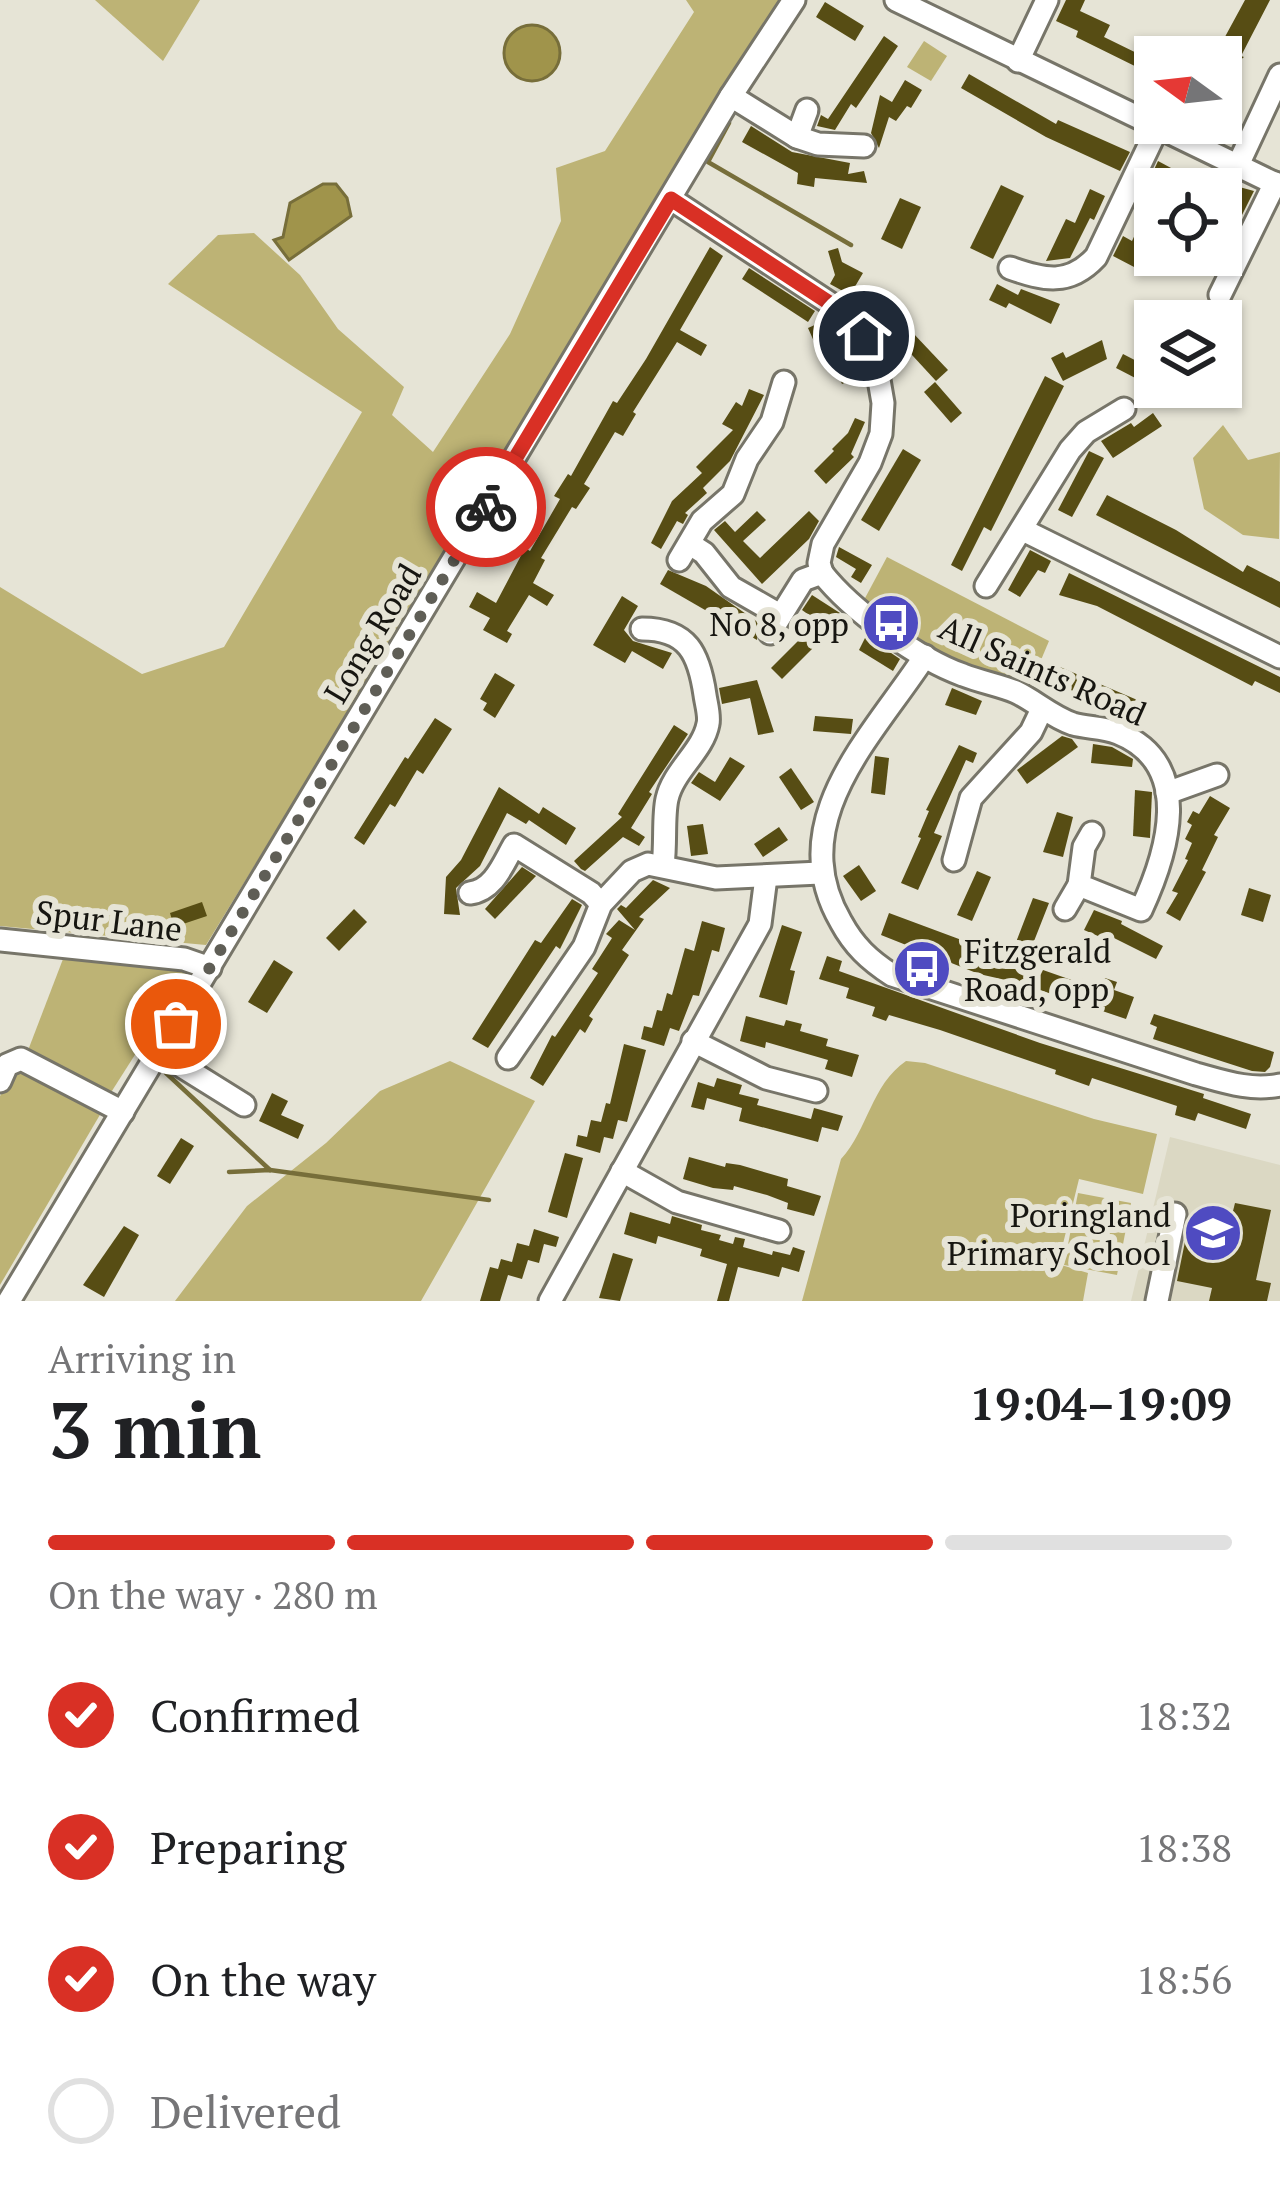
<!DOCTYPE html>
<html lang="en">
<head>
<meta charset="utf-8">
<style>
	body { margin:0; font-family:"PT Serif",serif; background:#f2f2f2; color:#202124; height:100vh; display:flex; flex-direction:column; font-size:45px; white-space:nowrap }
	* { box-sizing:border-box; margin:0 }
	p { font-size:39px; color:#757577 }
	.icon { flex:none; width:66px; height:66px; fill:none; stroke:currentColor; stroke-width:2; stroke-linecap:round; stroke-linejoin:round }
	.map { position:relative; height:1301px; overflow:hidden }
	.side { display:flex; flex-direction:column; background:#fff; flex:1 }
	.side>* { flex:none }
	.needle { width:78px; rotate:285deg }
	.controls { position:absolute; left:1134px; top:36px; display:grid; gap:24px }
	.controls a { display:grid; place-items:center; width:108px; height:108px; border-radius:0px; background:#fff; box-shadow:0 3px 9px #0004; font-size:60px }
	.pin { position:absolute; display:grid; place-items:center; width:102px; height:102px; color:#fff; margin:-51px; border:6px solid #fff; border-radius:50%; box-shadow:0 3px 12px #0007 }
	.courier { position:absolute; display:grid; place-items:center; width:120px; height:120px; margin:-60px; border:9px solid #d93025; border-radius:50%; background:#fff; color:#222; box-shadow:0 3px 15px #0007 }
	.summary em { font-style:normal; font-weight:800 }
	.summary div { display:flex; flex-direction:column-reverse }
	.summary { display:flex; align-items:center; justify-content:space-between; height:204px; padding:0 48px }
	h1 { font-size:78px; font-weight:800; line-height:90px }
	.bar { display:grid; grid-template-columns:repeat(4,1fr); gap:18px 12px; align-content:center; height:144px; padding:0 48px }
	.bar i { height:15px; border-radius:9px; background:#e0e0e0 }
	.bar .active { background:#d93025 }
	.bar p { grid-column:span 4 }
	ol { padding:0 48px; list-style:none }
	li { display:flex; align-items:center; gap:36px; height:132px }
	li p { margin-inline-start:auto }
	li .icon { padding:12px; border-radius:50%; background:#d93025; color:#fff; stroke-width:4 }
	li:last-child { color:#757577 }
	li i { width:66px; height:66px; border:6px solid #e0e0e0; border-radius:50% }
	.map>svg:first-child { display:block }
	.built { fill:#dbd8c3 }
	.green { fill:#bdb375 }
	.water { fill:#a0944b; stroke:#776e3a; stroke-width:3 }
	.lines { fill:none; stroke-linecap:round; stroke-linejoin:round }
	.stream { stroke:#776e3a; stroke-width:4.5 }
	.building { fill:#574d14 }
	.minor-casing { stroke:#777569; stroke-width:27 }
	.minor { stroke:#fff; stroke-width:21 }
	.done { stroke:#5f5e56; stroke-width:12; stroke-dasharray:0 21.6 }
	.route { stroke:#d93025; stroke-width:15 }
	.labels { text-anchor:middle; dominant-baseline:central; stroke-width:12; stroke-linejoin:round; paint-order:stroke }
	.poi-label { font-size:33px; fill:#171611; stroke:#e6e4d6; text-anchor:end }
	.street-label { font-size:33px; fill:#171611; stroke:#e6e4d6 }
</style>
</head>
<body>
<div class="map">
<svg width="1280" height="1301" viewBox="0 0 1280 1301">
	<rect width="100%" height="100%" fill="#e6e4d6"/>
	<path class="built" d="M1170 1137 1280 1165V1301H1131Z"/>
	<g class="green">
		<path d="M95 0H200L163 61Z"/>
		<path d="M686 0H784L206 945 0 926V587L142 674 224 647 362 412 168 284 218 235 254 233 300 275 338 329 404 387 392 415 433 452 510 334 561 221 556 168 605 151 694 12Z"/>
		<path d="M924 41 947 56 931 81 907 67Z"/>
		<path d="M1223 425 1248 460 1280 452 1279 539 1243 535 1204 509 1193 458Z"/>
		<path d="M887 557 1049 641 1030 686 974 670 936 652 864 600Z"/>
		<path d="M63 959 163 966 187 973 110 1094 27 1053Z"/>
		<path d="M450 1061 535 1101 421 1301H175L247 1206 326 1143 380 1091Z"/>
		<path d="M906 1061 925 1063 1094 1119 1157 1134 1143 1194 1079 1179 1058 1264 1088 1273 1083 1301H802L841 1159C868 1130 871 1085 906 1061Z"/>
		<path d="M16 1072 29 1073 101 1113 0 1285V1096Z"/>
		<path d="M1078 1193 1131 1203 1117 1275 1064 1265Z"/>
	</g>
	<g class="water">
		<circle cx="532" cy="53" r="28"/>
		<path d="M323 184H336L347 198 351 216 289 260 274 240 283 237 290 203Z"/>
	</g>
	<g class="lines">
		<g class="stream">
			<path d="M729 123 708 162 851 245"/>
			<path d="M166 1073 270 1170"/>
			<path d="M229 1172 270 1170 489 1200"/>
		</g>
	</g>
	<g class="building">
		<path d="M1066 0H1085L1080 11 1110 25 1104 37 1155 62V76L1076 37 1078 31 1056 21Z"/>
		<path d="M1245 0H1270L1241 56 1244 57 1238 62 1227 57H1202L1209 41 1220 46Z"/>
		<path d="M825 2 864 26 855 41 816 17Z"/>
		<path d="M884 36 898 46 856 108 851 104 835 130 817 126 821 115 828 119Z"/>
		<path d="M969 74 1056 124 1058 120 1130 152 1120 171 1046 137 961 88Z"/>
		<path d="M905 80 922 90 911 108 907 106 896 121 889 117 879 148 871 133 880 95 892 102Z"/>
		<path d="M751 126 792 152 850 163 848 174 864 171 867 183 815 178 814 187 797 184 798 173 742 142Z"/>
		<path d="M1158 161 1186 176 1179 189 1147 185Z"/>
		<path d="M1221 182 1254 191 1242 215 1221 206Z"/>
		<path d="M1001 185 1024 196 993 259 970 248Z"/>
		<path d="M1090 189 1105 196 1094 220 1090 218 1070 258 1046 261 1066 219 1075 223Z"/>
		<path d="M900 198 921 207 902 249 881 239Z"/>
		<path d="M1147 209 1155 213V233L1136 268 1113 256 1123 236 1132 241Z"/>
		<path d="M710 247 723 256 680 330 707 345 701 356 677 342 633 412 636 414 623 436 615 432 584 484 590 488 576 509 572 507 541 558 545 560 533 583 554 595 547 606 529 595 507 631 512 634 507 643 483 630 490 618 469 607 477 592 496 603 525 548 530 551 560 499 554 496 568 474 571 476 613 401 617 403 646 359Z"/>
		<path d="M838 248 842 262 863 273 850 295 830 284 835 275 828 251Z"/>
		<path d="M749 268 815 311 808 322 742 279Z"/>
		<path d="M997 284 1018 295 1021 289 1060 304 1051 324 1009 303 1006 308 989 300Z"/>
		<path d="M876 294 948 370 936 381 865 304Z"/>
		<path d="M826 320 831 327 819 348 834 334 847 363 856 359 862 375 842 384 832 360 824 364 808 328Z"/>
		<path d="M1102 340 1107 359 1063 381 1051 358 1063 352 1066 358Z"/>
		<path d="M1123 354 1152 369 1145 383 1116 368Z"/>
		<path d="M1045 376 1064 386 991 531 984 527 962 571 951 565Z"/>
		<path d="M935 382 962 413 951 423 924 392Z"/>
		<path d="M749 389 764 395 730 461 703 488 707 493 685 513 688 515 683 524 677 521 661 549 651 543 672 501 702 473 696 467 733 430 722 424 736 402 742 406Z"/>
		<path d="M1153 413 1162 426 1113 458 1101 441 1131 423 1134 427Z"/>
		<path d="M855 418 865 422 851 454 854 457 826 484 814 471 834 451 832 449 848 433Z"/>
		<path d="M903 449 921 460 879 531 861 520Z"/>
		<path d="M1089 451 1104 458 1072 517 1058 510Z"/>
		<path d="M1107 495 1176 530 1243 572 1247 565 1280 582V608L1096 515Z"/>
		<path d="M757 511 766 520 743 541 760 558 809 511 819 521 809 539 762 584 714 530 725 521 735 532Z"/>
		<path d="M839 547 872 565 861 583 851 577 856 569 836 557Z"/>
		<path d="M1030 550 1051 561 1045 573 1038 570 1020 597 1008 590Z"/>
		<path d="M668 570 706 586 759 623 757 640 660 584Z"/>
		<path d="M1069 573 1280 677V693L1255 681 1252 686 1097 606 1059 595Z"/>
		<path d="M812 595 840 613 830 630 802 610Z"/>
		<path d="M622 596 638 606 624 630 633 641 672 653 663 669 632 651 625 663 593 645Z"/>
		<path d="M866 636 900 659 893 671 859 650Z"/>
		<path d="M802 637 813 648 782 679 771 668Z"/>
		<path d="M1053 664 1142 702 1136 716 1086 692 1084 696 1041 677 1045 667 1050 670Z"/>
		<path d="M495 673 515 685 495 718 483 710 487 703 480 699Z"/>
		<path d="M757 680 774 732 758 735 750 698 722 704 719 688Z"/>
		<path d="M952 688 982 701 976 715 945 705Z"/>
		<path d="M815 716 853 719 851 734 813 731Z"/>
		<path d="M435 718 452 729 423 774 417 770 395 807 390 804 364 845 354 838 405 757 408 759Z"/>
		<path d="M674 725 688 734 649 792 652 794 631 828 645 837 639 846 623 837 585 871 581 869 574 861 622 817 618 814Z"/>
		<path d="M1062 736 1072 739 1078 747 1027 784 1017 770Z"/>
		<path d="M1093 744 1112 747 1133 759 1132 767 1091 763Z"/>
		<path d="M959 745 977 753 973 763 966 760 934 833 942 836 918 890 901 883 921 838 918 837 929 811 926 810Z"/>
		<path d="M875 756 889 758 885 795 871 793Z"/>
		<path d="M730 757 745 766 720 801 691 783 699 772 715 782Z"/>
		<path d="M791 768 814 802 801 810 779 777Z"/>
		<path d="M499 787 539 814 543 807 576 828 566 845 529 820 526 824 507 813 480 866 456 888 460 915 444 914 446 877 461 860Z"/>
		<path d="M1135 790 1152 792 1150 838 1133 836Z"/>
		<path d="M1210 796 1230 808 1214 835 1218 837 1202 870 1206 872 1180 921 1166 913 1178 893 1172 891 1188 860 1185 859 1192 843 1185 839 1192 825 1187 822 1193 811 1199 814Z"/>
		<path d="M1057 812 1073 817 1063 857 1043 852Z"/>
		<path d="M703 824 708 854 691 856 687 826Z"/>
		<path d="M779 827 788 840 763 857 754 844Z"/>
		<path d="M859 865 876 891 861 901 843 876Z"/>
		<path d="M522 867 536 876 495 919 485 909Z"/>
		<path d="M977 871 991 877 972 921 957 915Z"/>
		<path d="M653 880 670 888 639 917 644 919 622 950 629 955 589 1016 593 1019 585 1033 580 1029 543 1086 530 1078 552 1035 555 1037 598 973 592 969 612 938 606 934 619 920 635 930 617 909 621 905 626 908Z"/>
		<path d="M1249 888 1271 895 1263 922 1241 915Z"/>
		<path d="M1033 898 1049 903 1025 964 1029 965 1023 984 979 974 881 935 889 913 1010 958Z"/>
		<path d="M572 899 582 905 560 949 556 946 488 1048 472 1039 535 940 541 943Z"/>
		<path d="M202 902 207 916 174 927 170 913Z"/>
		<path d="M354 909 367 922 339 951 326 938Z"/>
		<path d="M1094 910 1122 921 1121 924 1163 946 1156 959 1114 938 1112 942 1084 930Z"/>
		<path d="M702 921 725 928 719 952 712 950 699 996 693 995 679 1031 670 1028 664 1046 641 1039 644 1026 652 1028 657 1010 662 1011 667 993 672 995 685 948 694 951Z"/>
		<path d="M782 925 802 932 790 970 795 971 787 1005 759 997Z"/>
		<path d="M827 956 842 961 839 971 1040 1043 1204 1094 1203 1098 1251 1114 1246 1129 1198 1113 1195 1121 1175 1115 1177 1106 1092 1078 1089 1086 1055 1074 1056 1070 940 1030 889 1015 886 1021 872 1016 875 1007 846 998 849 988 819 979Z"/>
		<path d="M274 960 293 972 267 1013 248 1002Z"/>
		<path d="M1043 970 1100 990 1105 978 1117 982 1114 990 1134 997 1126 1019 1034 988Z"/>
		<path d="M1154 1014 1274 1052 1270 1067 1265 1072 1252 1071 1153 1039 1157 1027 1150 1024Z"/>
		<path d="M746 1016 784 1026 786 1020 802 1024 800 1031 828 1039 826 1046 859 1055 852 1077 825 1069 828 1060 766 1042 765 1048 740 1041Z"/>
		<path d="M624 1044 646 1050 627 1122 618 1120 613 1139 604 1137 600 1153 576 1146 578 1135 587 1137 591 1120 601 1122 606 1103 610 1104Z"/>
		<path d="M717 1078 742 1085 739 1094 759 1099 757 1105 811 1119 814 1108 843 1116 838 1131 822 1127 818 1142 739 1121 742 1108 707 1098 704 1110 691 1107 698 1082 714 1087Z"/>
		<path d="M272 1093 288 1101 281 1115 304 1125 298 1139 259 1121Z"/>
		<path d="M181 1138 194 1146 170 1184 157 1176Z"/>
		<path d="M565 1153 583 1158 567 1218 548 1212Z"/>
		<path d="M689 1157 725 1167 726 1163 740 1165 788 1179 787 1186 821 1196 814 1216 787 1209 788 1203 767 1195 734 1186 733 1190 713 1188 683 1179Z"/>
		<path d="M1235 1203 1271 1210 1256 1280 1271 1283 1267 1301H1209L1212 1288 1177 1281 1188 1227 1223 1231 1227 1214 1232 1215Z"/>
		<path d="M630 1212 670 1224 672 1216 702 1225 701 1230 721 1235 719 1240 733 1244 735 1237 745 1239 743 1247 772 1255 773 1251 790 1255 793 1247 805 1251 799 1272 782 1267 779 1277 738 1267 729 1301H717L727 1264 700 1256 702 1249 658 1236 656 1244 624 1234Z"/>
		<path d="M124 1226 139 1235 104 1297 83 1285Z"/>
		<path d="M534 1229 559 1237 556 1247 544 1244 539 1263 528 1260 522 1279 508 1275 500 1301H480L490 1267 498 1269 501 1259 512 1262 517 1243 529 1246Z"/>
		<path d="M613 1253 633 1259 620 1301 599 1298Z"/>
	</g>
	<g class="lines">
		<defs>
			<g id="minor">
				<path d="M896 0 1280 186"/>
				<path d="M1018 61 1047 0"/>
				<path d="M731 96 797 137 818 144 864 146"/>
				<path d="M797 137 807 110"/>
				<path d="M1238 165 1280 75"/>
				<path d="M671 199 831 304 864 336 878 374 883 403 881 434 870 463 823 544 819 563 822 573"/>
				<path d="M1010 268C1044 280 1069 286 1096 257L1158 127"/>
				<path d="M1220 295 1275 183"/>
				<path d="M1023 530 1280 657"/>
				<path d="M690 544 704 553 731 587 780 615"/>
				<path d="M679 560 702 521 733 494 747 459 772 422 784 382"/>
				<path d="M822 573C851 610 918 659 963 675 981 682 999 685 1016 692 1035 701 1052 717 1073 724 1087 728 1103 727 1118 733 1196 764 1167 854 1141 910L1079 885 1084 847 1092 833"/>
				<path d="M986 586 1070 450 1086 432 1124 409"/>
				<path d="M642 629C688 629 699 654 705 695 706 703 710 716 708 724 703 751 673 771 667 799 663 817 666 844 663 865"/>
				<path d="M770 633 803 580 822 573"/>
				<path d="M925 656C873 736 782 821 841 922 854 946 869 960 892 975L1196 1074C1225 1082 1251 1091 1280 1085"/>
				<path d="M1167 793 1217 775"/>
				<path d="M954 860 971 798 1031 732 1042 709"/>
				<path d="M470 893C494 890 503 864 514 845L591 893 601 904"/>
				<path d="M1065 909 1079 885"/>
				<path d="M0 940 184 959 210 968"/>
				<path d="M693 1041 766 1078 816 1091"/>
				<path d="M159 1052 244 1105"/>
				<path d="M508 1058 584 947 601 904 632 871 648 864 716 878 820 873"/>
				<path d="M0 1081 7 1065 21 1059 123 1112"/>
				<path d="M622 1171 677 1202 779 1231"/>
				<path d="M9 1301 731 96 794 0"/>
				<path d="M550 1301 760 924 766 877"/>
				<path d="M1157 1301 1175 1214"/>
			</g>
		</defs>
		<use href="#minor" class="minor-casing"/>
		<use href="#minor" class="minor"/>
	</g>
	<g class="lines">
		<path class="done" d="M176 1024 486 507"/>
		<path class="route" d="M486 507 671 199 831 304 864 336"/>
	</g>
	<defs>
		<symbol id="bus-disc" viewBox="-11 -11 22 22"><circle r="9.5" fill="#4f4bc1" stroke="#e6e4d6"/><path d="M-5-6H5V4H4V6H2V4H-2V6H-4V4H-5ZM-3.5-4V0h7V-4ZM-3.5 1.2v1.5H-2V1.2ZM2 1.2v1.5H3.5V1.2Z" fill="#fff"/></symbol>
		<symbol id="school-disc" viewBox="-11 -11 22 22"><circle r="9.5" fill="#4f4bc1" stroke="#e6e4d6"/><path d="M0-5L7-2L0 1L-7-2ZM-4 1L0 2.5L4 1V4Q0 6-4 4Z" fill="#fff"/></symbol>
	</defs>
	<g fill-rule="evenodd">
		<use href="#bus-disc" x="858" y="590" width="66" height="66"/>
		<use href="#bus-disc" x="889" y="936" width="66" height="66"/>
		<use href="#school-disc" x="1180" y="1200" width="66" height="66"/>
	</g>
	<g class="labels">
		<g class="poi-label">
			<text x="849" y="623">No 8, opp</text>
			<text x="964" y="950" text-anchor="start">Fitzgerald<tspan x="964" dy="38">Road, opp</tspan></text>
			<text x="1171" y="1214">Poringland<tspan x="1171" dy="38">Primary School</tspan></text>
		</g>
		<g class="street-label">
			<text transform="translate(372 633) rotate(-59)">Long Road</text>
			<text transform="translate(1043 670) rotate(24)">All Saints Road</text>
			<text transform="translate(109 920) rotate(7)">Spur Lane</text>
		</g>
	</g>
</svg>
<div class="controls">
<a><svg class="needle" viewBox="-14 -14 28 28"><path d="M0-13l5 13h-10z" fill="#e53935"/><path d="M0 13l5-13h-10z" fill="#757577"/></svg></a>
<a><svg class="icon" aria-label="locate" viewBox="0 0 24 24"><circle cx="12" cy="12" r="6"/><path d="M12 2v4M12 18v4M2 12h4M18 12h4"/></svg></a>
<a><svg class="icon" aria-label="layers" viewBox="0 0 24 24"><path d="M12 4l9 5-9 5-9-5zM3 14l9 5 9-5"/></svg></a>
</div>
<div class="pin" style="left:176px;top:1024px;background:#ea580c"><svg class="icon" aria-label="bag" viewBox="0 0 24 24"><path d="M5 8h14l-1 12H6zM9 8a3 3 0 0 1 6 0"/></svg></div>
<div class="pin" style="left:864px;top:336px;background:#1f2937"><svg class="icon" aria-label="home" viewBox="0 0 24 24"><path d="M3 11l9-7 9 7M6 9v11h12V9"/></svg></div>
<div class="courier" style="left:486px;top:507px"><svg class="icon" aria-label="bike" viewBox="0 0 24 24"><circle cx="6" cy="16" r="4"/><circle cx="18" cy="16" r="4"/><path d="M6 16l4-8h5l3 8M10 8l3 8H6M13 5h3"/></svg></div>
</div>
<section class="side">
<div class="summary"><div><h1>3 min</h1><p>Arriving in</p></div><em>19:04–19:09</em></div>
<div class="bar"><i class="active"></i><i class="active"></i><i class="active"></i><i></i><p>On the way · 280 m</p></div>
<ol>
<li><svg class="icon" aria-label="check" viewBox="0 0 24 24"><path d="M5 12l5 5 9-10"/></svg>Confirmed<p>18:32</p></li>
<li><svg class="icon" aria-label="check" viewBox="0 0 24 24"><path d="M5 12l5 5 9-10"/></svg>Preparing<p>18:38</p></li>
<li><svg class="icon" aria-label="check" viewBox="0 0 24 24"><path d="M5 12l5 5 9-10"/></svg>On the way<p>18:56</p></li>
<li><i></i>Delivered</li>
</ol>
</section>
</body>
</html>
